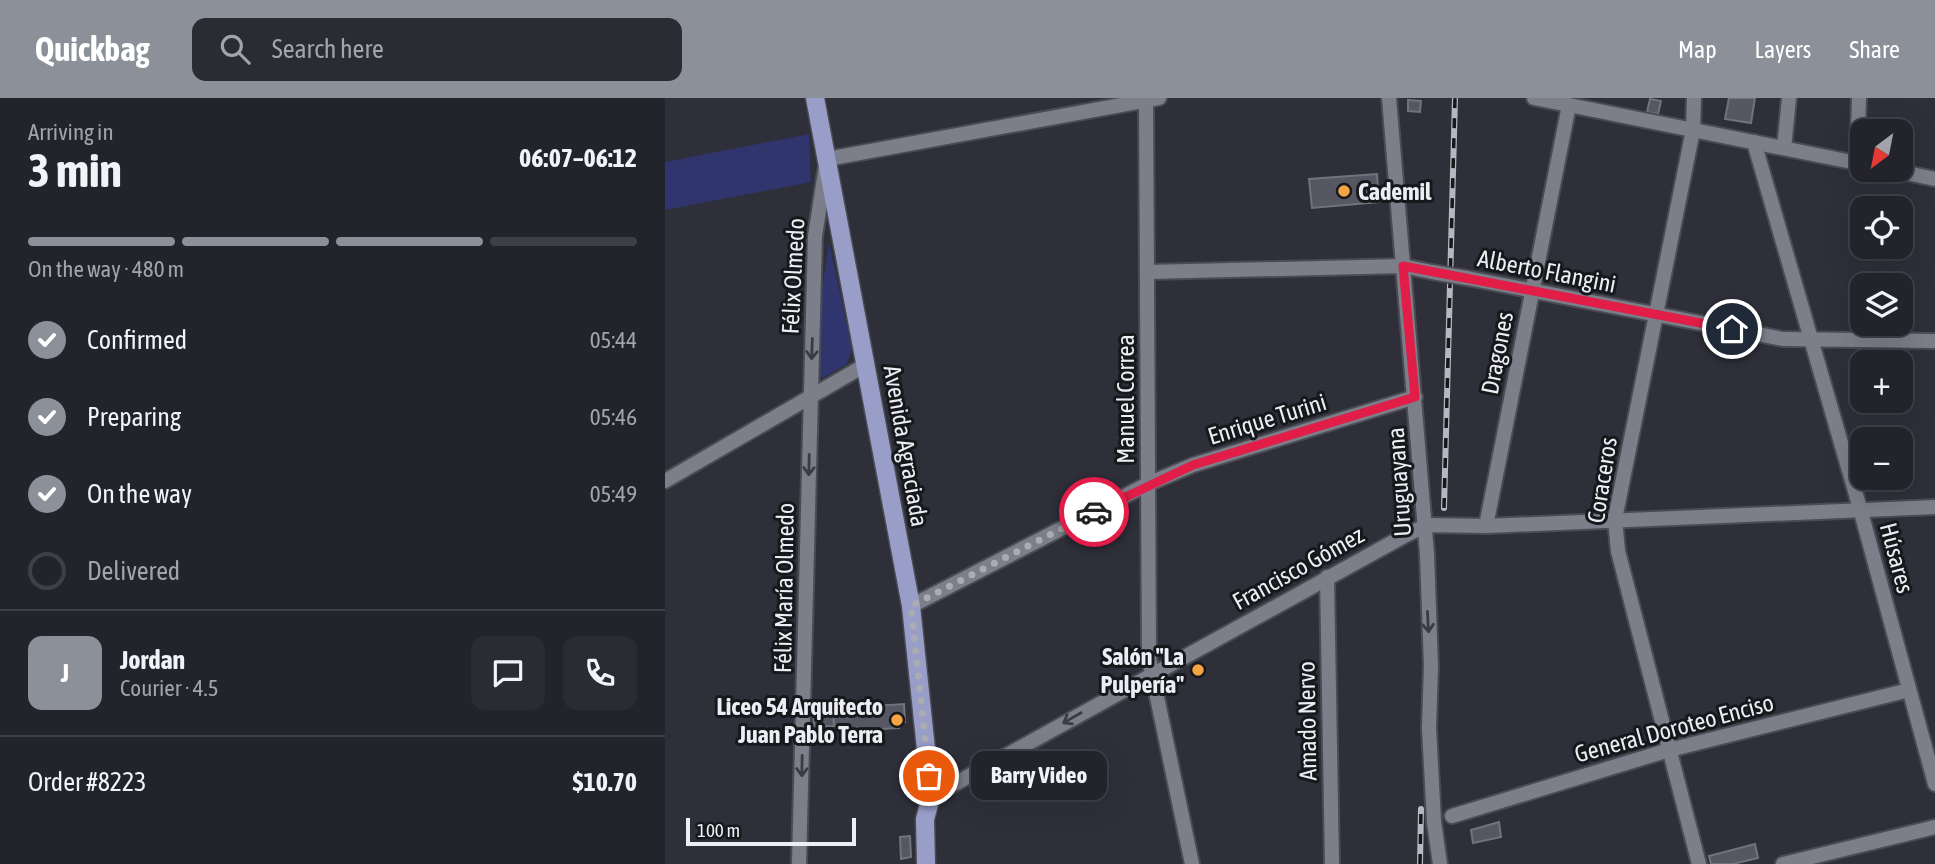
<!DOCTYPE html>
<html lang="en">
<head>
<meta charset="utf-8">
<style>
	body { margin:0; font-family:"Asap Condensed",sans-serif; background:#2a2b33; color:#f1f3f6; height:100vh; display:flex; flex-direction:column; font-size:26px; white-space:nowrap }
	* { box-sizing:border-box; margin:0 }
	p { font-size:23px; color:#a2a4a9 }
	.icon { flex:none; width:38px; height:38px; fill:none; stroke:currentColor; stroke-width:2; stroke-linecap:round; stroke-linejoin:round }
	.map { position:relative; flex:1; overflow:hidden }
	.drawer { display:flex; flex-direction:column; background:#22232b; width:665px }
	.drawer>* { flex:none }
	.needle { width:46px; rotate:212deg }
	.controls { position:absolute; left:1185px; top:21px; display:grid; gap:14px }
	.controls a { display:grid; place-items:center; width:63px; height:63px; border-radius:14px; background:#22232b; box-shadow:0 7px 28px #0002,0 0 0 2px #3f4047; font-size:35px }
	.scale { position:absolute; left:21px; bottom:18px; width:170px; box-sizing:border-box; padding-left:7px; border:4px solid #edeef4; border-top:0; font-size:19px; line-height:24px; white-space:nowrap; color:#edeef4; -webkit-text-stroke:5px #17181c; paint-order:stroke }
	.pin { position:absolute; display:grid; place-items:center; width:60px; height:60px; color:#fff; margin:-30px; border:4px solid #fff; border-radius:50%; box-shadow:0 2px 7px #0007 }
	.courier { position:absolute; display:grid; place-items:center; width:70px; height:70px; margin:-35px; border:5px solid #e11d48; border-radius:50%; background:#fff; color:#222; box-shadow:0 2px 9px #0007 }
	.bubble { position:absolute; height:49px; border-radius:14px; background:#22232b; box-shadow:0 7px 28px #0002,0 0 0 2px #3f4047; font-size:23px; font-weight:700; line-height:49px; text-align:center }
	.headline em { font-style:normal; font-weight:700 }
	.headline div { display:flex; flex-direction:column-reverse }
	.headline { display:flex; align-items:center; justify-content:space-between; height:119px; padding:0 28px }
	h1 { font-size:46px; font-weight:700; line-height:52px }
	.bar { display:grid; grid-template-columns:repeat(4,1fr); gap:10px 7px; align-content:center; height:84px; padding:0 28px }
	.bar i { height:9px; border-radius:5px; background:#3f4047 }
	.bar .active { background:#8c9099 }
	.bar p { grid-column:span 4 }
	.line { display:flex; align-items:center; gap:18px; padding:0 28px; border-top:2px solid #3f4047 }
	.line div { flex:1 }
	.round { display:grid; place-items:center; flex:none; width:74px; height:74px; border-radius:14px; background:#2a2b33 }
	ol { padding:0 28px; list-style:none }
	li { display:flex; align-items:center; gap:21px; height:77px }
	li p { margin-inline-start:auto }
	li .icon { padding:7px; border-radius:50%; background:#8c9099; color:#fff; stroke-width:4 }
	li:last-child { color:#a2a4a9 }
	li i { width:38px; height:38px; border:4px solid #3f4047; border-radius:50% }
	header { display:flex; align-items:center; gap:42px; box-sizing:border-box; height:98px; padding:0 35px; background:#8c9099; color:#fff }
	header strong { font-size:33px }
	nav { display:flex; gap:38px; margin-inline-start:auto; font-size:24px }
	.search { width:490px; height:63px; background:#2a2b33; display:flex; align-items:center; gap:18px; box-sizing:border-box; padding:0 24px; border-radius:14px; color:#a2a4a9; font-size:26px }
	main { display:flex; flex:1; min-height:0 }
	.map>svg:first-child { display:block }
	.green { fill:#31356e }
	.building { fill:#565762; stroke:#70727d; stroke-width:2 }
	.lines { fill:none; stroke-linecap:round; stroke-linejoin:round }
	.minor-casing { stroke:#4a4b53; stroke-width:18 }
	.major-casing { stroke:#4a4b53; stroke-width:21 }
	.minor { stroke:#7c7e89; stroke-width:14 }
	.major { stroke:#989ec8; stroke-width:18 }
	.rail-casing { stroke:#b7b8bf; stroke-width:6 }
	.rail { stroke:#17181c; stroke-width:3.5; stroke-dasharray:10; stroke-linecap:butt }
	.minor-bridge-casing { stroke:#4a4b53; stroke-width:18; stroke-linecap:butt }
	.minor-bridge { stroke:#7c7e89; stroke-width:14 }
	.oneway { stroke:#3a3c42 }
	.done { stroke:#aaabb3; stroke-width:7; stroke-dasharray:0 12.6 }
	.route { stroke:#e11d48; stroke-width:9 }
	.poi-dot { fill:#f4a443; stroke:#17181c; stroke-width:2.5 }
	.labels { text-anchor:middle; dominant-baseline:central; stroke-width:6; stroke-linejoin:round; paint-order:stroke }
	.poi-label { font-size:24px; font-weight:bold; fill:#edeef4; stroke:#17181c; text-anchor:end }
	.street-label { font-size:24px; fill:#edeef4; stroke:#17181c }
</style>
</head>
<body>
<header>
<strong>Quickbag</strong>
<div class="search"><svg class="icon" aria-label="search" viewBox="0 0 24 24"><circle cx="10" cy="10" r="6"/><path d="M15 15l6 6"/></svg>Search here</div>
<nav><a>Map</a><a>Layers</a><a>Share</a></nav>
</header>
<main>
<section class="drawer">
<div class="headline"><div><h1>3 min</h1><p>Arriving in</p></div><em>06:07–06:12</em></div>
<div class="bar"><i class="active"></i><i class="active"></i><i class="active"></i><i></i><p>On the way · 480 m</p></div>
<ol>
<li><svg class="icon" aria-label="check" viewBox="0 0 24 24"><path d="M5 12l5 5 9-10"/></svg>Confirmed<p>05:44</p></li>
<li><svg class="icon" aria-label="check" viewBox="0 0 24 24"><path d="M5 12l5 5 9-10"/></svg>Preparing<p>05:46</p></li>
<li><svg class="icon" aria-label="check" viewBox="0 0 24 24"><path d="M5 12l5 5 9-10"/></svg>On the way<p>05:49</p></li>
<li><i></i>Delivered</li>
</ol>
<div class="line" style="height:126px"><b class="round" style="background:#8c9099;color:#fff">J</b><div><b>Jordan</b><p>Courier · 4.5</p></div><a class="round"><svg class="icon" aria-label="chat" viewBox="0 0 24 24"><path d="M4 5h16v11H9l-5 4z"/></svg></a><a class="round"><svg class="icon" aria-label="phone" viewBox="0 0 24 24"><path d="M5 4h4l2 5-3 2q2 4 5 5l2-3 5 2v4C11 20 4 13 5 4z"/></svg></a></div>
<div class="line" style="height:91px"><div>Order #8223</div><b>$10.70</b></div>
</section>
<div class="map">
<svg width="1270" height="766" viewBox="0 0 1270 766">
	<rect width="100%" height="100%" fill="#2e2f39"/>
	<g class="green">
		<path d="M144 36 146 84 0 112V64Z"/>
		<path d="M164 144 187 251 182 266 158 280 153 277 155 206Z"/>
	</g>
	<g class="building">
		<path d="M1064 0H1090L1086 25 1060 21Z"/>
		<path d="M985 1 996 3 993 16 982 14Z"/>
		<path d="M743 2 756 3 755 14 743 13Z"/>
		<path d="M712 76 714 104 647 110 644 81Z"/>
		<path d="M239 606 240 624 234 625V630L177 633 176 628H169L168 610 188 609V613L196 612 195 609Z"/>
		<path d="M168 610 169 628 149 629 148 611Z"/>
		<path d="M834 724 836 739 808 745 806 732Z"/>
		<path d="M245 738 246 759 236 761 235 739Z"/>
		<path d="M1090 746 1093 760 1068 766H1046L1044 758Z"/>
	</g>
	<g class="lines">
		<defs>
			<g id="minor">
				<path d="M481 0 484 561 527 766"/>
				<path d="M724 0 762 456"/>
				<path d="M869 0 1197 66"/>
				<path d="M1029 0 1028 32 950 421 953 453 1034 766"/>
				<path d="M1089 44 1196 414 1270 686"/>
				<path d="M1119 50 1124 0"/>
				<path d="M1192 64 1194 0"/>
				<path d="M1227 72 1270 81"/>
				<path d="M483 174 738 168 767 174"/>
				<path d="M802 180 1118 241 1270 243"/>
				<path d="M0 383 202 266"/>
				<path d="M821 428 904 7"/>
				<path d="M662 479 667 766"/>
				<path d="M246 508 483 386 528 367 750 299"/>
				<path d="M266 699 739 438 762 427 821 428 1270 409"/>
				<path d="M787 718 1004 652 1244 592"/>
				<path d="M769 724 775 766"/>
				<path d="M134 766 150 138 162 61 494 0"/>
				<path d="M1118 766 1270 729"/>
			</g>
			<path id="major" d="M150 0 246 508 266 699 260 721 261 766"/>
		</defs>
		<use href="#minor" class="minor-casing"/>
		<use href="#major" class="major-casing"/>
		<use href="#minor" class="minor"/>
		<use href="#major" class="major"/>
		<defs>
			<g id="rail">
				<path d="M779 410 790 0"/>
				<path d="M755 766 756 711"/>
			</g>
		</defs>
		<use href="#rail" class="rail-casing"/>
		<use href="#rail" class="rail"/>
		<defs>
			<g id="minor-bridge">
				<path d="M767 174 802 180"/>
				<path d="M762 456 766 568 764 630 769 724"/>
			</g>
		</defs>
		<use href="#minor-bridge" class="minor-bridge-casing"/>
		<use href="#minor-bridge" class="minor-bridge"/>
	</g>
	<defs><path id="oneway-shaft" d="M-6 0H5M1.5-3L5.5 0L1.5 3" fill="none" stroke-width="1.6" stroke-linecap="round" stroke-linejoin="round" transform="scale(1.75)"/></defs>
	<g class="oneway">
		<use href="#oneway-shaft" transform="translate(147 251) rotate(92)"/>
		<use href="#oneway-shaft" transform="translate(144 367) rotate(91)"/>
		<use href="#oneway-shaft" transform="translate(763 524) rotate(87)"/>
		<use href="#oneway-shaft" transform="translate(407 620) rotate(150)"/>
		<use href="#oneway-shaft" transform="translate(137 668) rotate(91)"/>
	</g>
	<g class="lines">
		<path class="done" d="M264 678 246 508 429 414"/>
		<path class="route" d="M429 414 528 367 750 299 738 168 1067 231"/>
	</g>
	<g class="poi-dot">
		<circle cx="679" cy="93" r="7"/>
		<circle cx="533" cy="572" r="7"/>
		<circle cx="232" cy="622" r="7"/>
	</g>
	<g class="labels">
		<g class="poi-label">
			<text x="693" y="93" text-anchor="start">Cademil</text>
			<text x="519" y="558">Salón "La<tspan x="519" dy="28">Pulpería"</tspan></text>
			<text x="218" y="608">Liceo 54 Arquitecto<tspan x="218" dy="28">Juan Pablo Terra</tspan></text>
		</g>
		<g class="street-label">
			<text transform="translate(882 173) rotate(11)">Alberto Flangini</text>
			<text transform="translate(128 178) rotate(-87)">Félix Olmedo</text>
			<text transform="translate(832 255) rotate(-79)">Dragones</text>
			<text transform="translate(460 301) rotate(-90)">Manuel Correa</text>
			<text transform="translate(602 321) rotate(-17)">Enrique Turini</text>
			<text transform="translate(241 348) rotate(80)">Avenida Agraciada</text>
			<text transform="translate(937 382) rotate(-81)">Coraceros</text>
			<text transform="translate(734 384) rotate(-94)">Uruguayana</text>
			<text transform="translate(1232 460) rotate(75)">Húsares</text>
			<text transform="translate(633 470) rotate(-29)">Francisco Gómez</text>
			<text transform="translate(119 490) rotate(-89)">Félix María Olmedo</text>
			<text transform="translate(642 623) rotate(-91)">Amado Nervo</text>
			<text transform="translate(1009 630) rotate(-15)">General Doroteo Enciso</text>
		</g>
	</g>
</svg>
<div class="controls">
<a><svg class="needle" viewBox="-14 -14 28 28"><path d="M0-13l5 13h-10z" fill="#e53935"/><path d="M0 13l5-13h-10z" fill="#a2a4a9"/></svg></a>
<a><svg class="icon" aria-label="locate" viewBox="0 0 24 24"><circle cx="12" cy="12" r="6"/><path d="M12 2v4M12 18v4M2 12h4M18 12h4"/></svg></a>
<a><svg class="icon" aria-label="layers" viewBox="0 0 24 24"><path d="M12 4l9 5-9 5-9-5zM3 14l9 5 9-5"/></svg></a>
<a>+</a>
<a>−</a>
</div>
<div class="scale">100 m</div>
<div class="pin" style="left:264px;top:678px;background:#ea580c"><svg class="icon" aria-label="bag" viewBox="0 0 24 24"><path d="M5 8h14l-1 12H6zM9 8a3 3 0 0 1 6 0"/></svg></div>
<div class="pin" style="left:1067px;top:231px;background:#1f2937"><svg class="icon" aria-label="home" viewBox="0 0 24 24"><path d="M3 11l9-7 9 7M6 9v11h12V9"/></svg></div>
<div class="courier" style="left:429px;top:414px"><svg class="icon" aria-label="car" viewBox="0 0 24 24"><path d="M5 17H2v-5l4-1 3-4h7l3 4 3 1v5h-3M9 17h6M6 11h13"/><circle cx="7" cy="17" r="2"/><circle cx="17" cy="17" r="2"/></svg></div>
<div class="bubble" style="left:306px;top:653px;width:136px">Barry Video</div>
</div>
</main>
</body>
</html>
